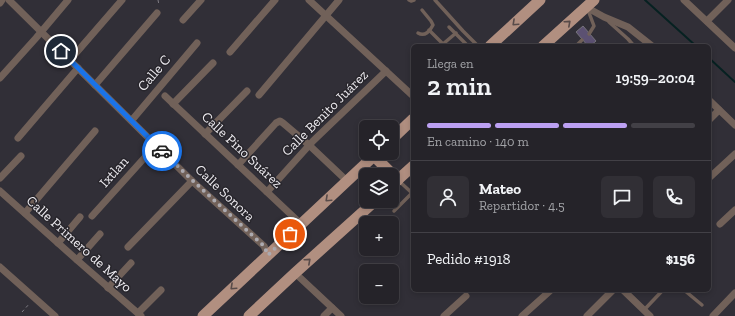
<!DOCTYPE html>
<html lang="es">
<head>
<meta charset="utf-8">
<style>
	body { margin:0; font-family:"Zilla Slab",serif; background:#312f35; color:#f1f3f6; height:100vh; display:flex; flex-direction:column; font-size:15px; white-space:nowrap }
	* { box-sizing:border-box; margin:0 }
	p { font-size:13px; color:#a3a4a8 }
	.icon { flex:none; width:22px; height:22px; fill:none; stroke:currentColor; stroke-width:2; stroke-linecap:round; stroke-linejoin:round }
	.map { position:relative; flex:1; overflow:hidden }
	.drawer { position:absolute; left:411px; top:44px; width:300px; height:248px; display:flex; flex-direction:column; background:#252329; border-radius:6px; box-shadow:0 2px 6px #0003,0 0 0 1px #424046 }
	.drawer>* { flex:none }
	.buttons { position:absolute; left:359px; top:120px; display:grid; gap:8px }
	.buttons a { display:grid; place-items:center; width:40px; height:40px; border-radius:6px; background:#252329; box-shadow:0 2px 6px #0003,0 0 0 1px #424046; font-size:20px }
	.pin { position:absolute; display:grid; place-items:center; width:34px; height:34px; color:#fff; margin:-17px; border:2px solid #fff; border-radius:50%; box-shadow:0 1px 4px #0007 }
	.courier { position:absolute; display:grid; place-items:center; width:40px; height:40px; margin:-20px; border:3px solid #1a73e8; border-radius:50%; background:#fff; color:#222; box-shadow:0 1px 5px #0007 }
	.headline em { font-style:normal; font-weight:600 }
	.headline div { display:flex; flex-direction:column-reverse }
	.headline { display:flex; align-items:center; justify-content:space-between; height:68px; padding:0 16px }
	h1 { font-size:26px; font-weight:600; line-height:30px }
	.bar { display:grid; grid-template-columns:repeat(4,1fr); gap:6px 4px; align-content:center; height:48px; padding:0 16px }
	.bar i { height:5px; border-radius:3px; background:#424046 }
	.bar .current { background:#bca0f2 }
	.bar p { grid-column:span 4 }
	.line { display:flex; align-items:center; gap:10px; padding:0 16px; border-top:1px solid #424046 }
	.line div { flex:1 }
	.round { display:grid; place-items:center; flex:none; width:42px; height:42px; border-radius:6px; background:#312f35 }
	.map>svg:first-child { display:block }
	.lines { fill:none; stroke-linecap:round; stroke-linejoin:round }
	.stream { stroke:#062121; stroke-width:2 }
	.building { fill:#5c5172; stroke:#75737b }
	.path { stroke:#807e85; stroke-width:1; stroke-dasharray:3 3; stroke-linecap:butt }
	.service { stroke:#716159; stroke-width:3.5 }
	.minor { stroke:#716159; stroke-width:7 }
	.primary { stroke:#b18f80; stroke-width:11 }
	.oneway { stroke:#584b49 }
	.done { stroke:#acaab0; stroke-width:4; stroke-dasharray:0 7.2 }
	.route { stroke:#1a73e8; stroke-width:5 }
	.labels { text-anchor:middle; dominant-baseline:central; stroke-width:3; stroke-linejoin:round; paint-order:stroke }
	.street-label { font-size:14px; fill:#eeecf1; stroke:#28262c }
</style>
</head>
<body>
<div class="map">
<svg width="735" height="316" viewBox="0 0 735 316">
	<rect width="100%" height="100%" fill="#312f37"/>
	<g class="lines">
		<g class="stream">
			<path d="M645 0 696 46"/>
			<path d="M709 58 735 82"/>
		</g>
	</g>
	<path class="building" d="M583 26 596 41 590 46H588L576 32Z"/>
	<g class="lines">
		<g class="path">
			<path d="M158 0 159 5"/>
			<path d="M22 312 30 303"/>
		</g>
		<g class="service">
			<path d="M409 0 411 1 414 0"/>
			<path d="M435 0 463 31 478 46"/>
			<path d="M588 10 594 26 589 34"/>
			<path d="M609 22 628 39 634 46"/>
			<path d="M449 27 468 46"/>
			<path d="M429 30 445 46"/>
			<path d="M418 33C425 37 430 31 433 25L431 21 422 10"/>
			<path d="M443 44 456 33"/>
			<path d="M576 46 582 40"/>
			<path d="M399 181 412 193"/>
			<path d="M394 211 412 193"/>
			<path d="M684 290 702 305"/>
			<path d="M644 310 663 290"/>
		</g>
		<g class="minor">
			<path d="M9 0 192 181 264 246 268 255"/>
			<path d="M309 0 413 96"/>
			<path d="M684 0 735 48"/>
			<path d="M0 3 2 0"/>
			<path d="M586 7 604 17 628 27 652 46"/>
			<path d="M183 20 201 0"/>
			<path d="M707 21 728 0"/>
			<path d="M230 52 275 0"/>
			<path d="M70 60 122 0"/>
			<path d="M0 78 36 38 68 0"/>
			<path d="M95 85 157 13"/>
			<path d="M259 95 339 0"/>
			<path d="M165 96 301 224"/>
			<path d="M709 100 735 125"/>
			<path d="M173 104 213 63"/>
			<path d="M132 120 197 43"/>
			<path d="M709 120 719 110"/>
			<path d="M205 134 247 91"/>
			<path d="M18 138 78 68"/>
			<path d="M238 165 276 123 280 121 283 123 309 145 347 181"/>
			<path d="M0 178 21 156"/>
			<path d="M709 178 735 154"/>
			<path d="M0 191 77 260 141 316"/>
			<path d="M267 192 313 141 386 71"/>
			<path d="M25 213 95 131"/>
			<path d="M92 216 156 145"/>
			<path d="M720 224 735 210"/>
			<path d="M58 243 80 217"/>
			<path d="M128 247 192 181"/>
			<path d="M77 260 100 234"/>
			<path d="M0 267 55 316"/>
			<path d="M295 273 341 316"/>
			<path d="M108 288 131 263"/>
			<path d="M623 290 650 316"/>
			<path d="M138 313 161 290"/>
			<path d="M324 316 332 308"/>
			<path d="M444 316 466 296"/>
			<path d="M522 316 551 290"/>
			<path d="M587 316 613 290"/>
			<path d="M713 316 735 293"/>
		</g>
		<g class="primary">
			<path d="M490 46 540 0"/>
			<path d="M543 46 594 0"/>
			<path d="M392 139 413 119"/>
			<path d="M374 156 398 180"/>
			<path d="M392 185 413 166"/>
			<path d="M203 316 377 153"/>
			<path d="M249 316 295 273 375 201"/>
		</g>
	</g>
	<defs><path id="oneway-chevron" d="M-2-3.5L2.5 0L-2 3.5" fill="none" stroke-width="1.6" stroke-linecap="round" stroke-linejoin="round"/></defs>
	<g class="oneway">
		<use href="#oneway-chevron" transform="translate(515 23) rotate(137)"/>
		<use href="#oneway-chevron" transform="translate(568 23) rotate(-42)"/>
		<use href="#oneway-chevron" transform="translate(328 199) rotate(137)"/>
		<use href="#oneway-chevron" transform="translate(308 261) rotate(-42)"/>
		<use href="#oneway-chevron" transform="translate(233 287) rotate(137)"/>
	</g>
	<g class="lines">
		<path class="done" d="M162 151 192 180 264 246 268 255 290 234"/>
		<path class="route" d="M61 51 162 151"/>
	</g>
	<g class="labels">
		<g class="street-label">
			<text transform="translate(154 73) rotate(-50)">Calle C</text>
			<text transform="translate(325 113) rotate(-45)">Calle Benito Juárez</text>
			<text transform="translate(242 150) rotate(43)">Calle Pino Suárez</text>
			<text transform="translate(114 172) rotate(-48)">Ixtlan</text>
			<text transform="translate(225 193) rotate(43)">Calle Sonora</text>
			<text transform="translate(79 244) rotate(42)">Calle Primero de Mayo</text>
		</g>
	</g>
</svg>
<div class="buttons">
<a><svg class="icon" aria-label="locate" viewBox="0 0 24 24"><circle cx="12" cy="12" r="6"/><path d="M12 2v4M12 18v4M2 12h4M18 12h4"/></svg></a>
<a><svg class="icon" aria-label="layers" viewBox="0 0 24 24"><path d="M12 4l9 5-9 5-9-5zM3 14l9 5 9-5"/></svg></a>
<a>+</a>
<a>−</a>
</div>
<div class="pin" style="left:290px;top:234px;background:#ea580c"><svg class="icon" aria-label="bag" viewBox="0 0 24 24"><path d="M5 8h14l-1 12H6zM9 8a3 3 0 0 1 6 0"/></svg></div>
<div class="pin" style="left:61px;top:51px;background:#1f2937"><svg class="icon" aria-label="home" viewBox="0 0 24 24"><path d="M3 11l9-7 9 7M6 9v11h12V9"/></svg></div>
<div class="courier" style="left:162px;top:151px"><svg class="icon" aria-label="car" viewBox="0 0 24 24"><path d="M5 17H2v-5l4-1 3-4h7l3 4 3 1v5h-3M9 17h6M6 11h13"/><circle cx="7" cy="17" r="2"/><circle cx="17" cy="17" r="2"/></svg></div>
<section class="drawer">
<div class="headline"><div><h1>2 min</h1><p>Llega en</p></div><em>19:59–20:04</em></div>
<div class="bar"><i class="current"></i><i class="current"></i><i class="current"></i><i></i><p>En camino · 140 m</p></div>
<div class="line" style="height:72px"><a class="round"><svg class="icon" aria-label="person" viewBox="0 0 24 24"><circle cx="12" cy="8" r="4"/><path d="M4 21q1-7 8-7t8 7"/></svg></a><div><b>Mateo</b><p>Repartidor · 4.5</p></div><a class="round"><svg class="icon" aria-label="chat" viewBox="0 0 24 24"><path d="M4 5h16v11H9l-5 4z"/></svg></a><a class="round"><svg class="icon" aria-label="phone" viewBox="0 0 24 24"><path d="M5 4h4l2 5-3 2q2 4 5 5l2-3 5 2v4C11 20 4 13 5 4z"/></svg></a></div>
<div class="line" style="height:52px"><div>Pedido #1918</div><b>$156</b></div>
</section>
</div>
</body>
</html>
